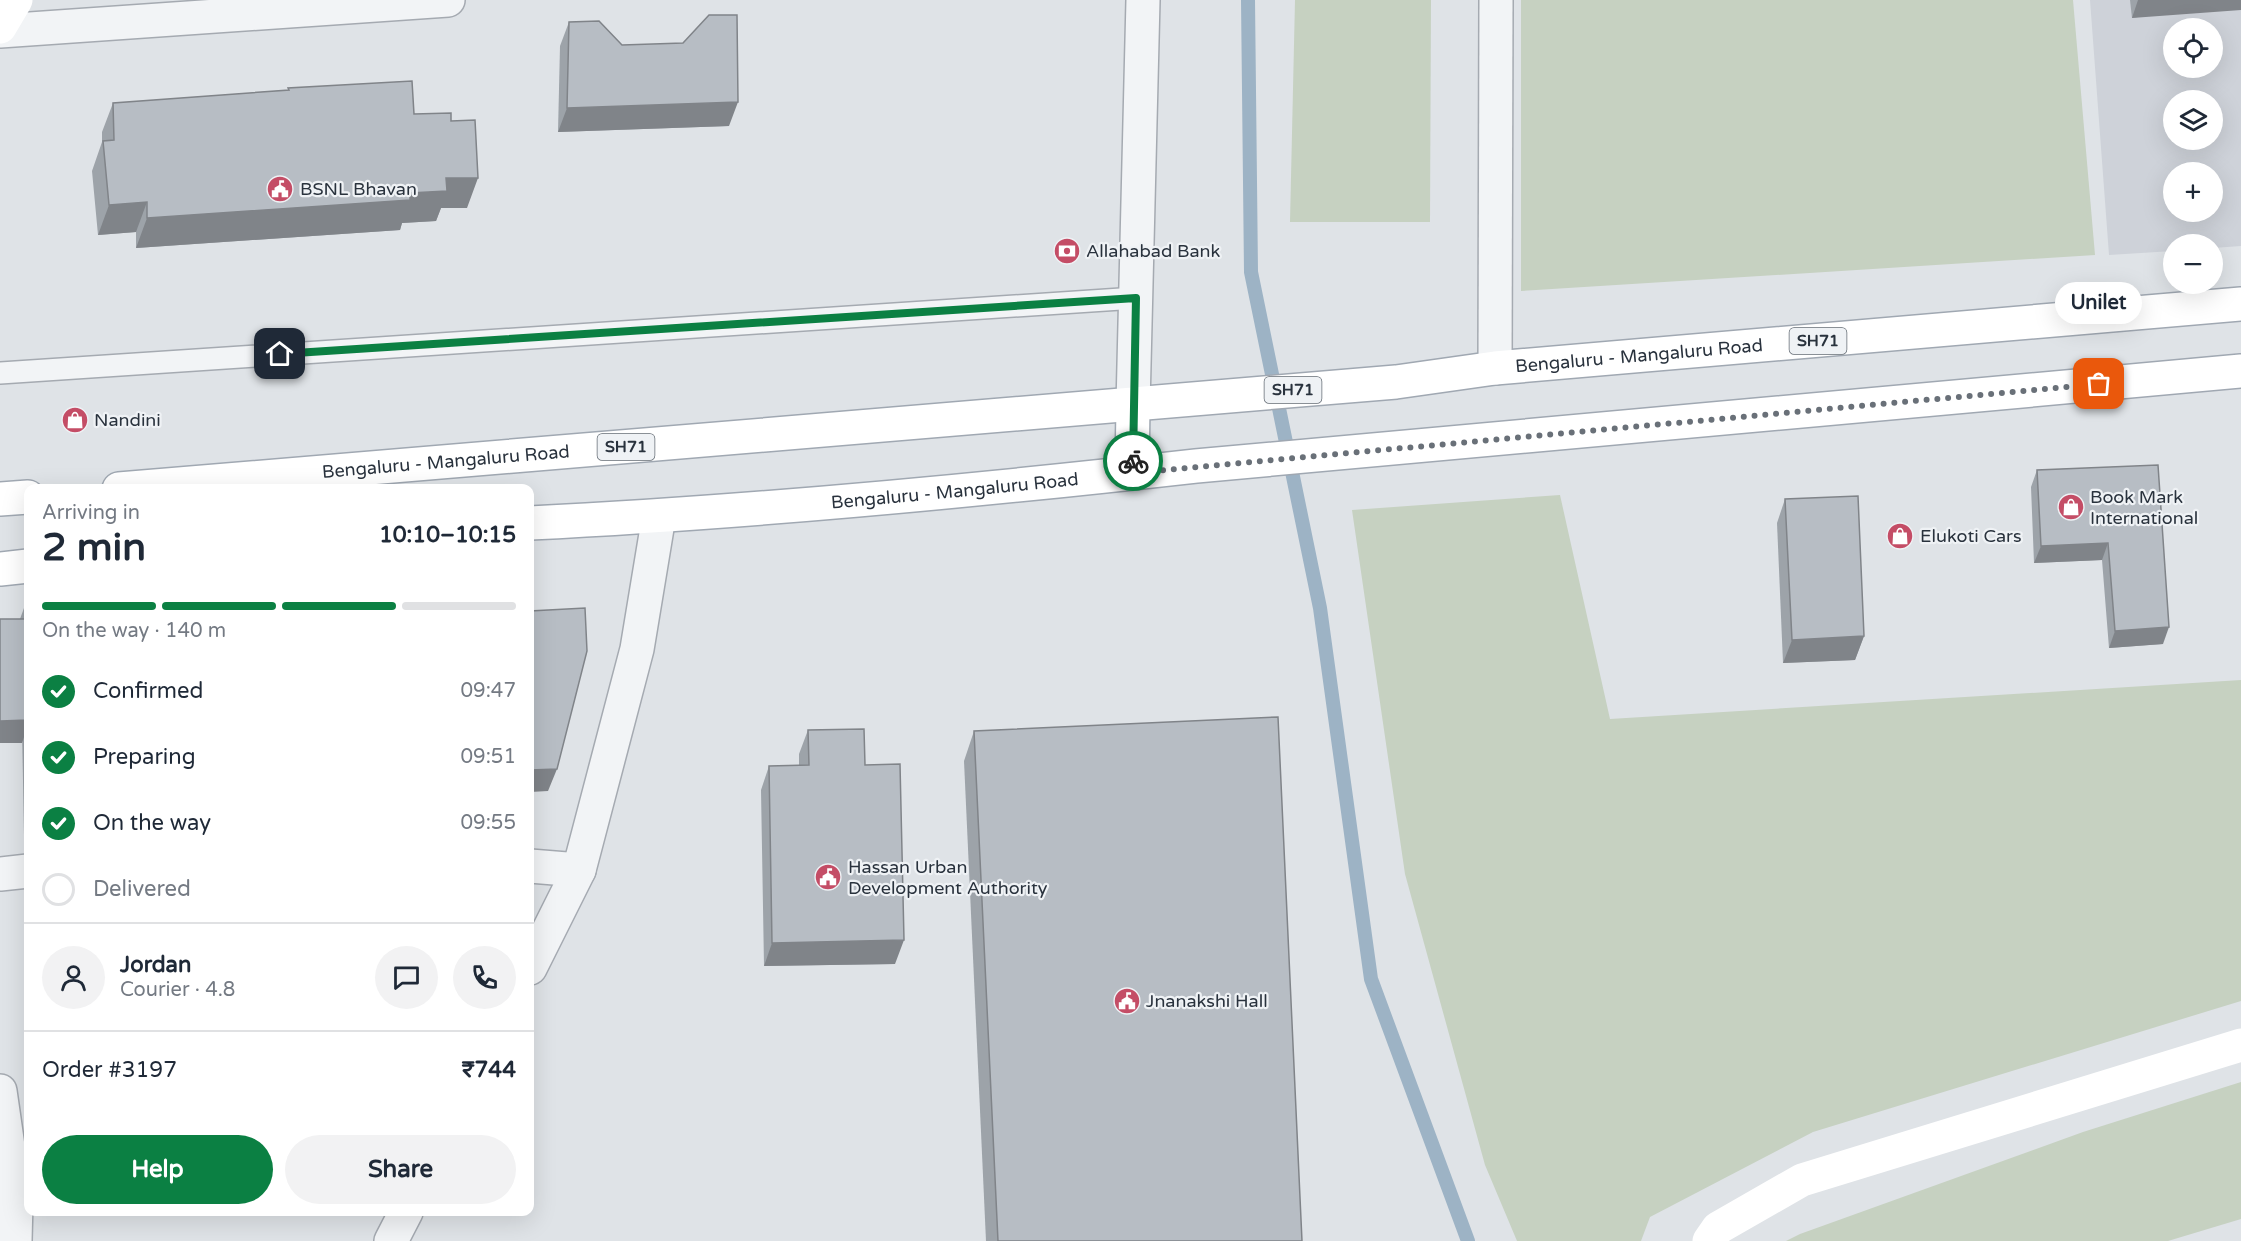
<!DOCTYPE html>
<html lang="en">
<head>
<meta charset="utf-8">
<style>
	body { margin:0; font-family:"Varela Round",sans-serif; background:#f2f2f3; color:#1f2937; height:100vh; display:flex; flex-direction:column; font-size:22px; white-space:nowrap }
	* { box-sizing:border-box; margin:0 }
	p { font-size:20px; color:#747a83 }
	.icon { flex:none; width:33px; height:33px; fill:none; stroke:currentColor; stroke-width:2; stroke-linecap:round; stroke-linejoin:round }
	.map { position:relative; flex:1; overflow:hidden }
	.sheet { position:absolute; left:24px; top:484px; width:510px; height:732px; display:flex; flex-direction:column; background:#fff; border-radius:12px; box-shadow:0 6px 24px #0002 }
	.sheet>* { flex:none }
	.fabs { position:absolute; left:2163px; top:18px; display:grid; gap:12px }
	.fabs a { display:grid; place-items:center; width:60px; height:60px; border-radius:50%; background:#fff; box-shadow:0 6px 24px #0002; font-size:30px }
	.pin { position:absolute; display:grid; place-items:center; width:51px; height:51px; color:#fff; margin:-26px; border-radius:12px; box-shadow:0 3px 9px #0006 }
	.courier { position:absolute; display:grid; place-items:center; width:60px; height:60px; margin:-30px; border:4px solid #0b8043; border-radius:50%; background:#fff; color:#222; box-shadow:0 2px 8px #0007 }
	.bubble { position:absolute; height:42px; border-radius:21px; background:#fff; box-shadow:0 6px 24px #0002; font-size:20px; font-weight:700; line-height:42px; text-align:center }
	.overview em { font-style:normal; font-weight:700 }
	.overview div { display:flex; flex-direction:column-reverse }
	.overview { display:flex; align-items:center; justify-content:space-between; height:102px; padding:0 18px }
	h1 { font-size:39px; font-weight:700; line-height:45px }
	.bar { display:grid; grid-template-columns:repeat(4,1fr); gap:9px 6px; align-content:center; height:72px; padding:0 18px }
	.bar i { height:8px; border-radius:4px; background:#e0e1e3 }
	.bar .selected { background:#0b8043 }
	.bar p { grid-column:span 4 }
	.line { display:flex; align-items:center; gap:15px; padding:0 18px; border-top:2px solid #e0e1e3 }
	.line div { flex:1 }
	.round { display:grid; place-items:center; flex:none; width:63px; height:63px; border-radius:32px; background:#f2f2f3 }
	ol { padding:0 18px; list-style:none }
	li { display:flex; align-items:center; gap:18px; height:66px }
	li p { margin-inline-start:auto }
	li .icon { padding:6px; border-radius:50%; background:#0b8043; color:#fff; stroke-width:4 }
	li:last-child { color:#747a83 }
	li i { width:33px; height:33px; border:3px solid #e0e1e3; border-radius:50% }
	.cta { display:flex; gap:12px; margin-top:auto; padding:12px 18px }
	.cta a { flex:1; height:69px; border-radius:36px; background:#0b8043; color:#fff; font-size:24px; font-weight:700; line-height:69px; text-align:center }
	.cta a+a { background:#f2f2f3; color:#1f2937 }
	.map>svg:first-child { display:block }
	.built { fill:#ced2d9; fill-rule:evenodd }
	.green { fill:#c6d1c1 }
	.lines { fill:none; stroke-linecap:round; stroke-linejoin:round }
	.stream { stroke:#9db3c5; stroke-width:14 }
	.lane-casing { stroke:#a5aab1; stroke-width:24 }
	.street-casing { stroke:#a5aab1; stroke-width:36 }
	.primary-casing { stroke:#a0a8b2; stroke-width:36 }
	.lane { stroke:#f2f4f6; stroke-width:21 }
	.street { stroke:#f2f4f6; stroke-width:33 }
	.secondary { stroke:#fff; stroke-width:33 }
	.primary { stroke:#fff; stroke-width:33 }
	.wall { fill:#9da3a9 }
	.shaded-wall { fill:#808489 }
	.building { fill:#b7bdc4; stroke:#808489; stroke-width:1.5 }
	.done { stroke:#697078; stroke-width:6; stroke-dasharray:0 10.8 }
	.route { stroke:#0b8043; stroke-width:8 }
	.labels { text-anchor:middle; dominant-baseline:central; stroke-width:4.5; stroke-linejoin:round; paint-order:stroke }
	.shield { fill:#eff2f5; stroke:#646c74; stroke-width:1.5 }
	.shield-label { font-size:16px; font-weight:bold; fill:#29323d }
	.poi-label { font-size:18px; fill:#29323d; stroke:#eff2f5; text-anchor:start }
	.street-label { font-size:18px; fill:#29323d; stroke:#eff2f5 }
</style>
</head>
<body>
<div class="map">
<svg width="2241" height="1241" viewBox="0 0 2241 1241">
	<rect width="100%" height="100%" fill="#dfe3e7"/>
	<path class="built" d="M2090 0H2241V246L2213 248 2212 244H2174L2173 251 2109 255ZM2174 28H2212V68H2174ZM2174 100H2212V140H2174ZM2174 172H2212V212H2174Z"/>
	<g class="green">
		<path d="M1295 0H1431L1430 222H1290Z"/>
		<path d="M1521 0H2073L2095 255 1521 291Z"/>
		<path d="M1560 495 1610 719 2241 680V1001L1813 1132 1650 1217 1641 1241H1517L1485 1165 1405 874 1352 510Z"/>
		<path d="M2241 1082V1219L2168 1241H1786L1800 1234 2083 1132Z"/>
	</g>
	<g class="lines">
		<path class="stream" d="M1248 0 1251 272 1320 608 1371 979 1468 1241"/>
		<defs>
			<path id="lane" d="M0 373 1136 298"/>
			<g id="street">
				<path d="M0 31 448 0"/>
				<path d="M1495 368 1496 0"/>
				<path d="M1133 405 1143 0"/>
				<path d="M530 866 579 870"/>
				<path d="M0 874 28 871"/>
				<path d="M530 968 579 870 637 649 659 516"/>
				<path d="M0 1091 16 1202 15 1241"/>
				<path d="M391 1241 406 1212"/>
			</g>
			<g id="primary">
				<path d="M1132 473 1133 405"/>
				<path id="s1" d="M119 489 1396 382 1495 368 2241 304"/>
				<path d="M0 499 28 497"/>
				<path id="s2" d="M530 523C752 512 974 491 1196 466L2241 371"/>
				<path d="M0 569 28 566"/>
			</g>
		</defs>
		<use href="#lane" class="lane-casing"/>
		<use href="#street" class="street-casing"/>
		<use href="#primary" class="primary-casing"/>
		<use href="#lane" class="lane"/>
		<use href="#street" class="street"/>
		<g class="secondary">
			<path d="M0 27 16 0"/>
			<path d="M1709 1241 1718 1228 1802 1180 2241 1045"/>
		</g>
		<use href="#primary" class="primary"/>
	</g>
	<g class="wall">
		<path d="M2130 0H2241L2132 18Z"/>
		<path d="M569 22 622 45 729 126 558 132 560 46Z"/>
		<path d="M288 88 451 121 467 208H441L436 221 402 223 400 230 136 248V232L98 235 92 171 102 142V132L113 103 288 90Z"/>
		<path d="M2158 465 2163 644 2109 648 2102 560 2034 563 2031 487 2037 470Z"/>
		<path d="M1785 499 1864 636 1855 660 1783 663 1777 523Z"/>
		<path d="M28 597V835H24L20 619Z"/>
		<path d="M808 730 865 765 895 964 764 966 761 790 769 766H799V754Z"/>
		<path d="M974 731 1302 1241H986L964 761Z"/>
	</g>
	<g class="shaded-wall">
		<path d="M2138 0H2241V10L2132 18Z"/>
		<path d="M738 102 729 126 558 132 567 108Z"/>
		<path d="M446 178H478L467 208H441L436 221 402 223 400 230 136 248 147 218Z"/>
		<path d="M147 202 136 232 98 235 109 205Z"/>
		<path d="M2108 543 2102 560 2034 563 2041 546Z"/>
		<path d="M2169 627 2163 644 2109 648 2115 631Z"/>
		<path d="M1864 636 1855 660 1783 663 1792 640Z"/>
		<path d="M28 720V725L22 743H0V721Z"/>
		<path d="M557 769 548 791 530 792V770Z"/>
		<path d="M28 822V835H24Z"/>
		<path d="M904 940 895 964 764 966 772 943Z"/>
	</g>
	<g class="building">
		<path d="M709 15H737L738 102 567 108 569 22 599 21 622 45 683 43Z"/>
		<path d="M412 81 414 114 451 113V121L475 120 478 178H446L447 191 410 193V200L147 218V202L109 205 103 141 114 140 113 103 289 90 288 88Z"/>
		<path d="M2158 465 2169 627 2115 631 2108 543 2041 546 2037 470Z"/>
		<path d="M1858 496 1864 636 1792 640 1785 499Z"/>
		<path d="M28 597V720L0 721V619H28Z"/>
		<path d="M585 608 587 651 557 769 530 770V611Z"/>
		<path d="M1278 717 1302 1241H998L974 731Z"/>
		<path d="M864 729 865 765 900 764 904 940 772 943 769 766 809 765 808 730Z"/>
	</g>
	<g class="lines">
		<path class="done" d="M1133 461 1132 473 2099 384"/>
		<path class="route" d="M280 354 1136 298 1133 461"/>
	</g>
	<defs>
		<symbol id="civic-disc" viewBox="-11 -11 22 22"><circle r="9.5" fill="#c44d66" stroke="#eff2f5"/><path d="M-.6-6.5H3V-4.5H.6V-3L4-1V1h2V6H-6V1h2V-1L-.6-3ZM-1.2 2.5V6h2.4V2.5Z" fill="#fff"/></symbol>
		<symbol id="bank-disc" viewBox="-11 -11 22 22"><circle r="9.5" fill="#c44d66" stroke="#eff2f5"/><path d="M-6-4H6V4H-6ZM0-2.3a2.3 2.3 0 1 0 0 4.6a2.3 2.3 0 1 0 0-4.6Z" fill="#fff"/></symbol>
		<symbol id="shop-disc" viewBox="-11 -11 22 22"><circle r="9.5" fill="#c44d66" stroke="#eff2f5"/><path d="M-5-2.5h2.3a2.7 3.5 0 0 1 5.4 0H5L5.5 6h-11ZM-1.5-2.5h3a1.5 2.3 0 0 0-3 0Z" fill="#fff"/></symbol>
	</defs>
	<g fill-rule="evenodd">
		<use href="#civic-disc" x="265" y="174" width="30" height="30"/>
		<use href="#bank-disc" x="1052" y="236" width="30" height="30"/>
		<use href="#shop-disc" x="60" y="405" width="30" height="30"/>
		<use href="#shop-disc" x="2056" y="492" width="30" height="30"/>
		<use href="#shop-disc" x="1885" y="521" width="30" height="30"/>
		<use href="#civic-disc" x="813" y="862" width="30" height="30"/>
		<use href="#civic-disc" x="1112" y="986" width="30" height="30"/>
	</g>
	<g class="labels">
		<g class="shield">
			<rect x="1789.5" y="328" width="57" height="26" rx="4.5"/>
			<rect x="1264.5" y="377" width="57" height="26" rx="4.5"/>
			<rect x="597.5" y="434" width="57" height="26" rx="4.5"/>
		</g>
		<g class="shield-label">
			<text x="1818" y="341">SH71</text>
			<text x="1293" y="390">SH71</text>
			<text x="626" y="447">SH71</text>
		</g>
		<g class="poi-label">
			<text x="300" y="189">BSNL Bhavan</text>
			<text x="1086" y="251">Allahabad Bank</text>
			<text x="94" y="420">Nandini</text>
			<text x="2090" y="497">Book Mark<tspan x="2090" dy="21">International</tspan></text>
			<text x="1920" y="536">Elukoti Cars</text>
			<text x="848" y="867">Hassan Urban<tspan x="848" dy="21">Development Authority</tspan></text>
			<text x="1146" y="1001">Jnanakshi Hall</text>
		</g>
		<g class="street-label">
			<text stroke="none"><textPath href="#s1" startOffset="1526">Bengaluru - Mangaluru Road</textPath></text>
			<text stroke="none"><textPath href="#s1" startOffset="328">Bengaluru - Mangaluru Road</textPath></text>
			<text stroke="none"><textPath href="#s2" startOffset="426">Bengaluru - Mangaluru Road</textPath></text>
		</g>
	</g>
</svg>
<div class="fabs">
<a><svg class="icon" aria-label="locate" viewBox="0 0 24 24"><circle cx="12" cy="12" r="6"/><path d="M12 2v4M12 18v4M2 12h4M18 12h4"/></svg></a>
<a><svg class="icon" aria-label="layers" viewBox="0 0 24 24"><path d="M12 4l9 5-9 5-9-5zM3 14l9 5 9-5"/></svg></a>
<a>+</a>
<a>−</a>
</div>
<div class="pin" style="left:2099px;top:384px;background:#ea580c"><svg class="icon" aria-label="bag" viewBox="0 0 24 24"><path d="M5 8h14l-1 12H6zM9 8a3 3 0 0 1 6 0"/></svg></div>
<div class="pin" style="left:280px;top:354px;background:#1f2937"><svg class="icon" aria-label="home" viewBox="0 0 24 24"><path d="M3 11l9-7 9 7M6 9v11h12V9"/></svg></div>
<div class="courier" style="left:1133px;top:461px"><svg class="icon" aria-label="bike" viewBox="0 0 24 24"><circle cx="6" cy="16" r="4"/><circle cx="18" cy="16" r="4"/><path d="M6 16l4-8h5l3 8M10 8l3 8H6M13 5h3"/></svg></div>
<div class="bubble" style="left:2055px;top:282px;width:87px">Unilet</div>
<section class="sheet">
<div class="overview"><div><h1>2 min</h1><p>Arriving in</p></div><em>10:10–10:15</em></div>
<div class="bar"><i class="selected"></i><i class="selected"></i><i class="selected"></i><i></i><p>On the way · 140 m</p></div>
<ol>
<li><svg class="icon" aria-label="check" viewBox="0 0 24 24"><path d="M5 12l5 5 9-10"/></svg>Confirmed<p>09:47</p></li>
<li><svg class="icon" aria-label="check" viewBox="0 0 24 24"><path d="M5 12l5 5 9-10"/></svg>Preparing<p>09:51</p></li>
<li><svg class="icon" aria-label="check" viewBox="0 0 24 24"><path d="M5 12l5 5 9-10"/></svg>On the way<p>09:55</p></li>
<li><i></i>Delivered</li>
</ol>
<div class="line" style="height:108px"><a class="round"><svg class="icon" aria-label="person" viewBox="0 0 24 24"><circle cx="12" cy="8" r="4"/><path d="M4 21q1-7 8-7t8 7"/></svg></a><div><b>Jordan</b><p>Courier · 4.8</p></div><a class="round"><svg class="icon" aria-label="chat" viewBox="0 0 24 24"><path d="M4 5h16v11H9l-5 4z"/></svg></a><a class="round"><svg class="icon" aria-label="phone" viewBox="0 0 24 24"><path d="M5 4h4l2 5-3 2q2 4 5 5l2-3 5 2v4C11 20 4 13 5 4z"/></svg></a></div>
<div class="line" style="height:78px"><div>Order #3197</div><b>₹744</b></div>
<div class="cta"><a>Help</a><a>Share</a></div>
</section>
</div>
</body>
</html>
